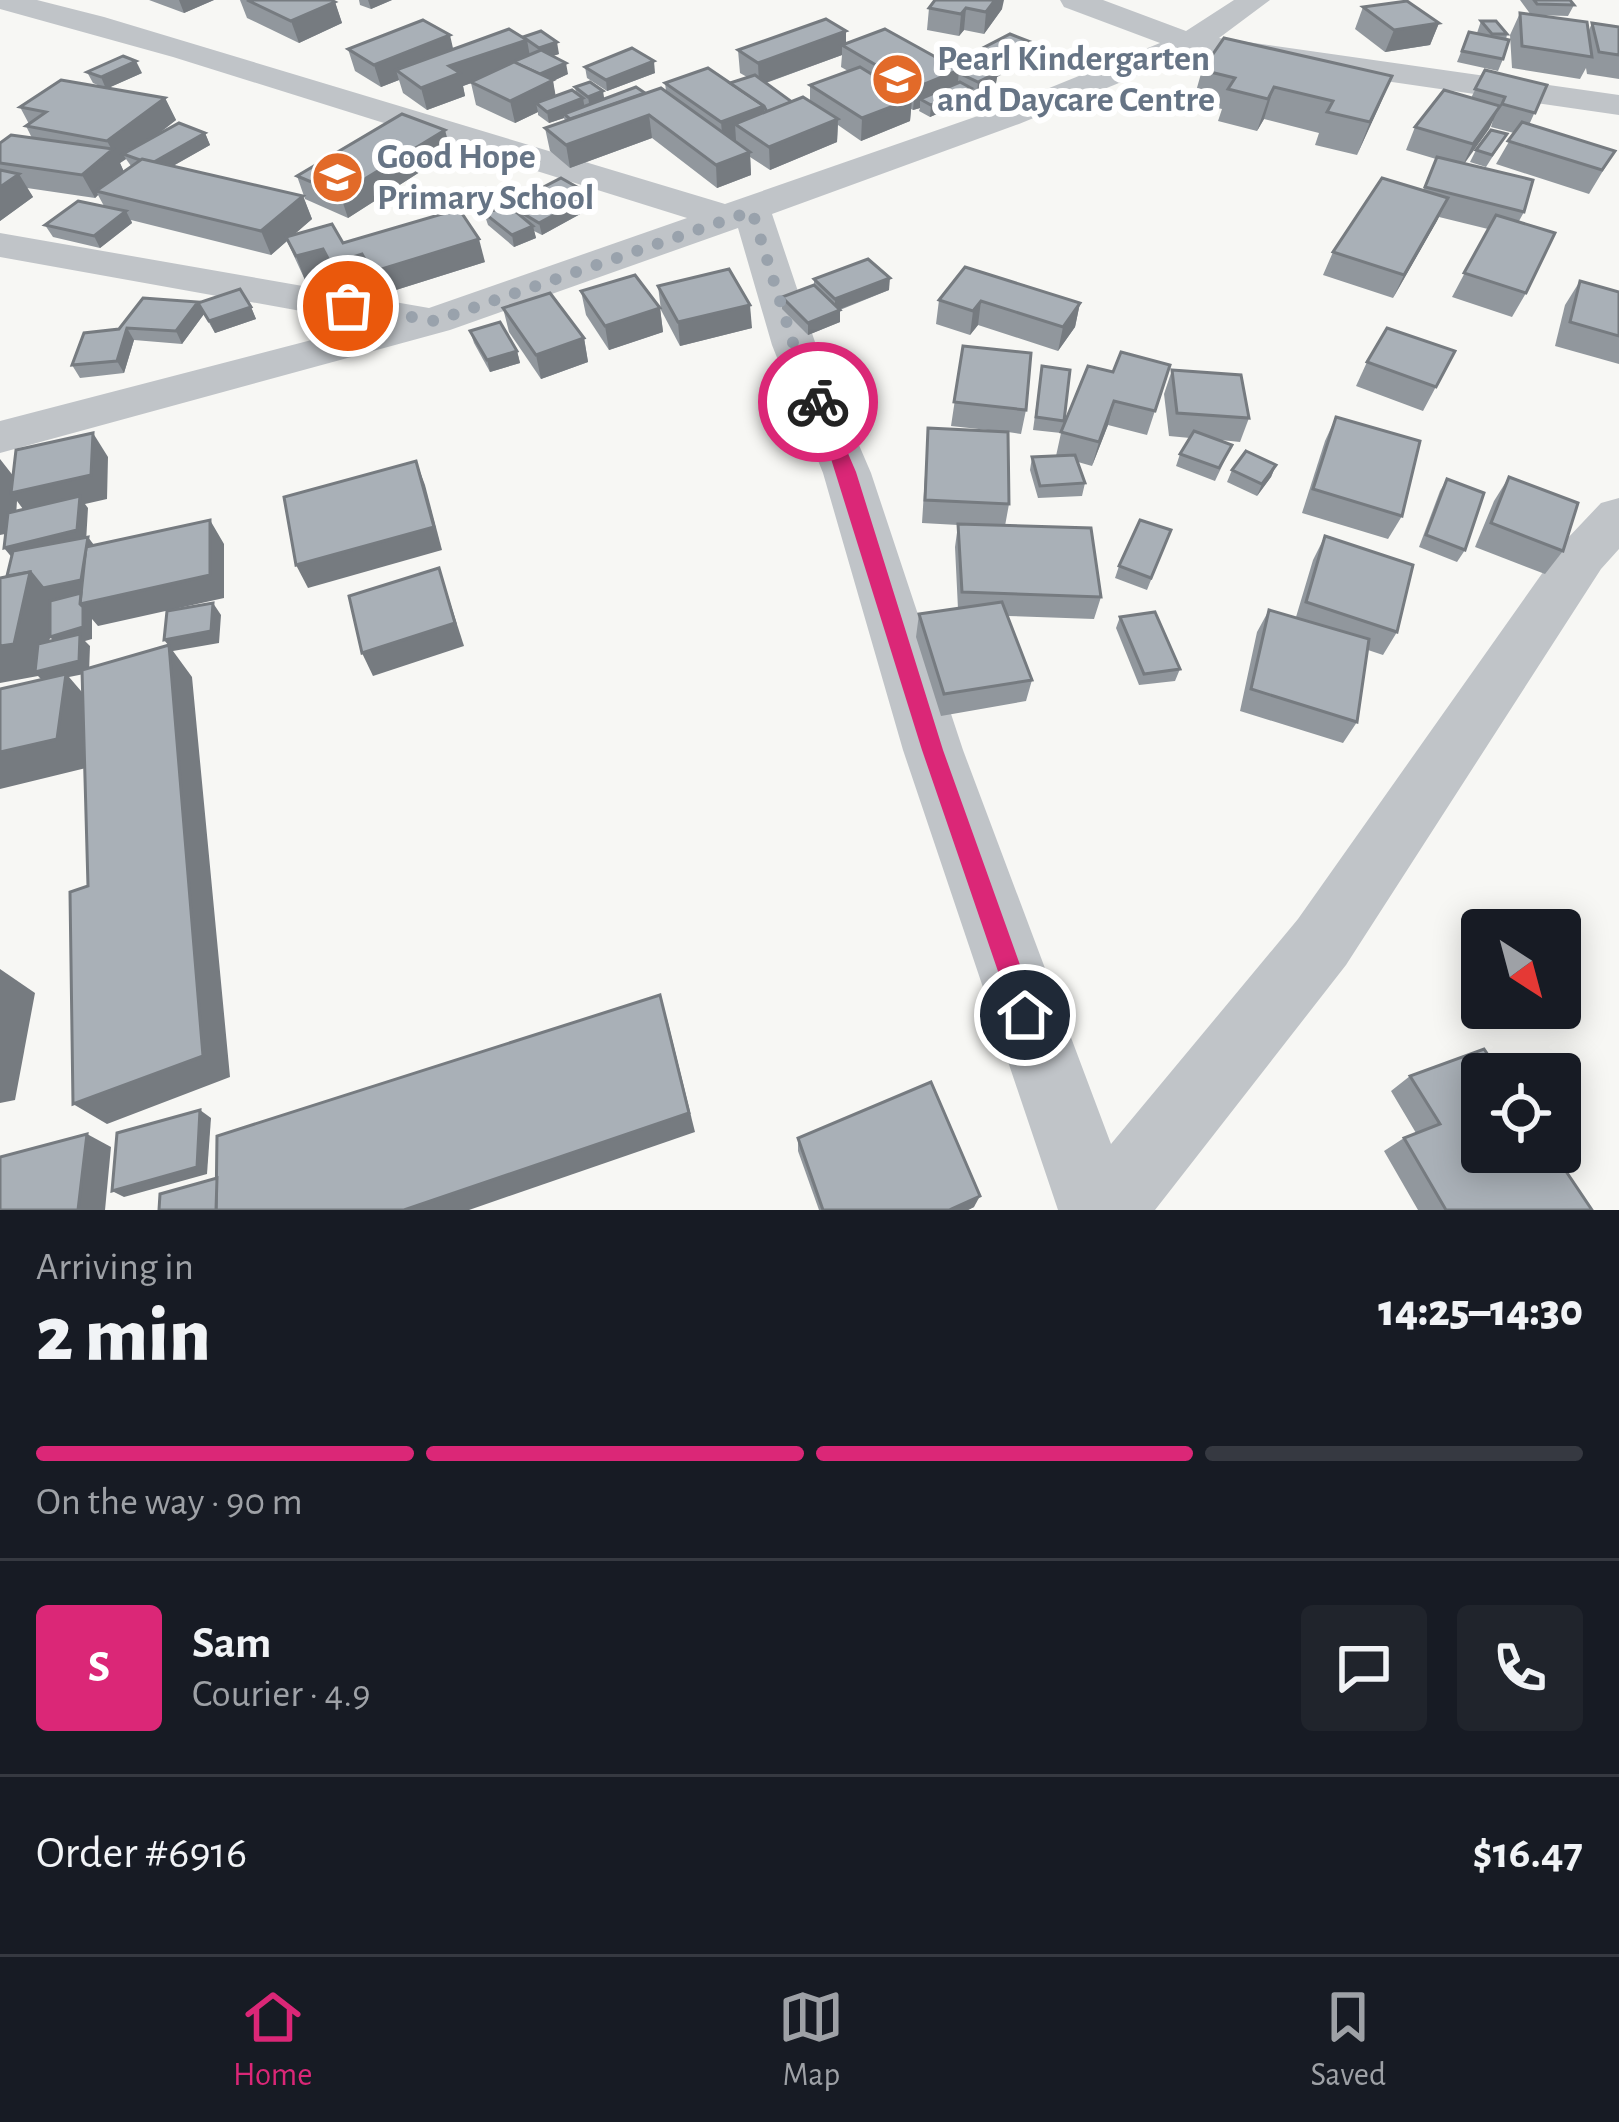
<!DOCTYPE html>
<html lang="en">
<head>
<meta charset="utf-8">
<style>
	body { margin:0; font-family:"Alegreya Sans",sans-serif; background:#20242c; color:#f1f3f6; height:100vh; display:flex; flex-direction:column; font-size:45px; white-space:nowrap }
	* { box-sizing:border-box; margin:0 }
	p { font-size:39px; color:#9ea1a6 }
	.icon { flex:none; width:66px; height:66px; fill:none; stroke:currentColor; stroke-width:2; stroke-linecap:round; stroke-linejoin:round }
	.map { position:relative; height:1210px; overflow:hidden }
	.panel { display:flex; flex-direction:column; background:#171b24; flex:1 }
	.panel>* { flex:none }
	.needle { width:78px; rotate:144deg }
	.buttons { position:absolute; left:1461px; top:909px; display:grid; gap:24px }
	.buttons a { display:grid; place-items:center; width:120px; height:120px; border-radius:12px; background:#171b24; box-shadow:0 6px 30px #0003; font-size:60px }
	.pin { position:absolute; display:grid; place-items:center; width:102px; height:102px; color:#fff; margin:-51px; border:6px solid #fff; border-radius:50%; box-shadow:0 3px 12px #0007 }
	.courier { position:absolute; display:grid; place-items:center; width:120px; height:120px; margin:-60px; border:9px solid #db2777; border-radius:50%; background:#fff; color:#222; box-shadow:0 3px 15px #0007 }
	.overview em { font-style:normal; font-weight:800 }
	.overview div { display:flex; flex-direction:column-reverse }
	.overview { display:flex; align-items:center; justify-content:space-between; height:204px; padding:0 36px }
	h1 { font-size:78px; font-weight:800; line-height:90px }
	.bar { display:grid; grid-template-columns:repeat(4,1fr); gap:18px 12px; align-content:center; height:144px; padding:0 36px }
	.bar i { height:15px; border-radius:9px; background:#363941 }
	.bar .selected { background:#db2777 }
	.bar p { grid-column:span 4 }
	.line { display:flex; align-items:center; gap:30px; padding:0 36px; border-top:3px solid #363941 }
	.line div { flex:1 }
	.round { display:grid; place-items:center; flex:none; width:126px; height:126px; border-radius:12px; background:#20242c }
	.dock { display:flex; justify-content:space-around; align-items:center; height:168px; border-top:3px solid #363941; background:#171b24; font-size:33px; color:#9ea1a6 }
	.dock a { display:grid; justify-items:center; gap:6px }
	.dock .selected { color:#db2777 }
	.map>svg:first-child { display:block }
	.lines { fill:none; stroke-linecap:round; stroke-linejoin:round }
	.minor { fill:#c0c4c8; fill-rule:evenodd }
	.wall { fill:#91979d; fill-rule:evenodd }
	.shaded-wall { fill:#767b80; fill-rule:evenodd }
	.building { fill:#a9b0b7; stroke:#767b80; stroke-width:3 }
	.route { fill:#db2777 }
	.done { stroke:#99a2ac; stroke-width:12; stroke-dasharray:0 21.6 }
	.labels { text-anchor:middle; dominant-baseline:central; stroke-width:12; stroke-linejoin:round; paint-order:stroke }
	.far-poi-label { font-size:36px; font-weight:bold; fill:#667485; stroke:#fff; text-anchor:start }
</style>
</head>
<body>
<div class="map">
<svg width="1619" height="1210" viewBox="0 0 1619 1210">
	<rect width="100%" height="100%" fill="#f7f7f4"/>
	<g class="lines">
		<path class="minor" d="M0 0H37L104 17 725 204 995 110 1160 43 1064 7 1060 0H1103L1186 31 1234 0H1270L1219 38 1619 95V115L1192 53 1019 124 772 214 816 345 871 473 963 750 1111 1144 1298 919 1565 541 1601 503 1619 498V549L1601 569 1346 965 1155 1210H1058L903 750 823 473 772 345 738 228 450 330 0 453V421L373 324 0 257V233L429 308 687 218 173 57 0 9Z"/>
	</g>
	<g class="wall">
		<path d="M149 0H214L184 13Z"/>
		<path d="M240 0H331L335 2 342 23 299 43 247 18Z"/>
		<path d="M359 0H392L371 9 360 5Z"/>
		<path d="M1520 0H1570L1574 5 1568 16 1537 15 1589 30 1592 23 1619 27V79L1587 74 1586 68 1580 79 1512 68 1510 35 1520 13 1531 15Z"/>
		<path d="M1363 7 1439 23 1430 45 1385 52 1355 29Z"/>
		<path d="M929 8 1002 9 984 34 964 30 959 36 927 30Z"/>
		<path d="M1481 21 1507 34 1503 59 1498 71 1457 62 1469 32 1477 33Z"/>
		<path d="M523 37 559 54 552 56 568 74 553 81 555 96 576 93 575 87 604 99 666 91 665 83H730L747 77 740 73 738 50 846 43 950 65 1034 56 997 77 996 83 977 93 970 91 969 100 930 117 919 111 920 108 913 110 911 109 910 121 861 141 838 125 837 142 770 170 750 157 751 175 717 188 652 138 570 168 550 151 545 128 565 121 564 118 549 123 538 115V112L515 123 476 105 471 83 463 86 465 96 427 110 403 93 399 80 381 87 355 71 348 49 453 50ZM842 55 841 67 848 71 810 85V102H792L766 83Z"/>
		<path d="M585 67 655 73 607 91 587 78Z"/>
		<path d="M1202 70 1392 76 1357 155 1315 145 1319 133 1264 119 1257 131 1218 121 1222 109 1193 102Z"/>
		<path d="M1485 70 1547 85 1529 125 1615 151 1589 194 1496 164 1514 133 1491 127 1493 120 1464 163 1524 212 1519 221 1526 293 1512 317 1452 297 1488 229 1439 217 1393 298 1323 275 1333 252 1423 190 1436 159 1406 150 1415 127 1471 98Z"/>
		<path d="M87 72 142 73 108 88 165 98 176 120 156 136 205 133 210 145 173 166 303 196 312 219 293 235 485 262 380 295 370 278 340 287 332 272 305 280 287 241 271 255 131 220 132 223 100 248 53 237 45 225 104 206 98 195 95 198 27 188 33 197 0 221V143L32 138 26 126 29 124 20 107 102 87 93 83ZM126 159 131 166 124 172 120 163Z"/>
		<path d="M1507 134 1486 167 1470 162 1476 150Z"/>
		<path d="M451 152 348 218 305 199 297 176Z"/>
		<path d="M509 207H593L542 235 534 231 536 238 514 247 488 225 484 213Z"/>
		<path d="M814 279 889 290 840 310V322L808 335 782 309V297L814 285Z"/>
		<path d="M1580 281 1619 292V364L1555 346 1565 305Z"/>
		<path d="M658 286 752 328 680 346 661 310Z"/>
		<path d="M581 291 660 308 663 332 609 350 586 315Z"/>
		<path d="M143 298 251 307 256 319 215 333 204 314 182 344 134 340 124 373 80 378 72 365 119 329Z"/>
		<path d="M939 300 1080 303 1075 327 1058 351 978 325 970 335 936 324Z"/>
		<path d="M503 308 584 338 588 362 541 379 509 332Z"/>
		<path d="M470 331 517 351 520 363 490 372 474 343Z"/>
		<path d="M963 346 1026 410 1021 434 1008 432 1009 504 1005 526 1101 597 1094 619 1008 616 1032 680 1026 701 941 716 916 637 919 614 958 609 955 547 958 525 922 523 928 428 1006 432 951 426Z"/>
		<path d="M1455 351 1423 411 1356 386 1367 362Z"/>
		<path d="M1170 365 1147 435 1108 425 1092 466 1078 462 1085 483 1082 496 1038 498 1030 470 1032 457 1056 456 1061 433 1033 430 1040 379 1064 421 1113 372Z"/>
		<path d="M1172 370 1249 418 1240 442 1221 440 1232 445 1215 481 1176 466 1180 454 1190 438 1169 436 1164 394Z"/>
		<path d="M1336 417 1402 516 1388 539 1302 513 1325 441Z"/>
		<path d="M1276 465 1271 477 1257 496 1227 482 1232 470Z"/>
		<path d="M1509 477 1563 551 1545 574 1475 547 1494 501Z"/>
		<path d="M1447 479 1465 550 1457 562 1419 547 1440 491Z"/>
		<path d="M1171 530 1147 590 1115 578 1119 566Z"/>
		<path d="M1325 536 1397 632 1383 655 1368 650 1357 722 1343 743 1240 711 1257 632 1269 610 1296 617 1313 560Z"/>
		<path d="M1120 617 1180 669 1175 681 1139 685 1116 628Z"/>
		<path d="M1410 1076 1592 1210H1418L1384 1151 1404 1138 1416 1133 1391 1091Z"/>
		<path d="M798 1138 974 1207 968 1210H819L798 1151Z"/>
	</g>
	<g class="shaded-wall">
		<path d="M179 0H214L184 13Z"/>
		<path d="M368 0H392L371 9Z"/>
		<path d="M995 0H1004L1002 9 984 34 986 12Z"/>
		<path d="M335 2 342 23 299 43 291 21Z"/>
		<path d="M966 8 964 30 959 36 961 14Z"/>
		<path d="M1439 23 1430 45 1385 52 1394 30Z"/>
		<path d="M846 31V47L842 45V55L759 85 758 63Z"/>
		<path d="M450 35 455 57 396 70 399 80 381 87 374 65Z"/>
		<path d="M527 40 531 62 463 86 465 96 427 110 421 88 449 66Z"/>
		<path d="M557 42 559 54 541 60 539 48Z"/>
		<path d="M1036 44 1034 56 997 77 996 83 977 93 978 82 994 73 995 68Z"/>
		<path d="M136 61 142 73 106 89 101 77Z"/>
		<path d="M654 61 655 73 607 91 606 80Z"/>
		<path d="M566 63 568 74 553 81 557 103H536L538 112 515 123 510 101 536 76Z"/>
		<path d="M959 70 957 93 920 99V108L913 110 915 88Z"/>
		<path d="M1392 76 1379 107 1357 155 1370 122Z"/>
		<path d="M1274 87 1264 119 1257 131 1268 99Z"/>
		<path d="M971 88 969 100 930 117 931 105Z"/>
		<path d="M603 91 605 103 590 109 588 97Z"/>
		<path d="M165 98 176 120 129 156 123 154 126 159 120 163 124 172 96 191 98 195 95 198 82 175 112 150 107 141Z"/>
		<path d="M583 98 585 110 564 114V118L549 123 547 112Z"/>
		<path d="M912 99 910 121 861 141 862 118Z"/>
		<path d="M764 106 765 129 735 124 736 140 723 145 721 122Z"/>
		<path d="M1500 106 1489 129 1462 167 1473 144Z"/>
		<path d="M649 115 652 138 570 168 566 145Z"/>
		<path d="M838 119 837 142 770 170 769 147Z"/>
		<path d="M445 130 451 152 348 218 340 194Z"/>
		<path d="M205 133 210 145 155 176 149 164Z"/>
		<path d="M750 152 751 175 717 188 716 165Z"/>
		<path d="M19 174 33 197 0 221V187Z"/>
		<path d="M591 195 593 207 542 235 539 223Z"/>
		<path d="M303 196 312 219 271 255 261 231Z"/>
		<path d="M1448 198 1437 221 1393 298 1404 275Z"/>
		<path d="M126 211 132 223 100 248 94 236Z"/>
		<path d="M533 226 536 238 514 247 512 235Z"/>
		<path d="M479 239 485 262 380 295 372 272Z"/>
		<path d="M323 249 332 272 305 280 296 256Z"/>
		<path d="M362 254 370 278 340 287 331 264Z"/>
		<path d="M890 278 889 290 835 311V299Z"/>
		<path d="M981 301 978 325 970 335 973 311Z"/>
		<path d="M198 302 204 314 182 344 176 331Z"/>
		<path d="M1080 303 1075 327 1058 351 1063 327Z"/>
		<path d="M750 305 752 328 680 346 678 322Z"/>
		<path d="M251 307 256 319 215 333 209 321Z"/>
		<path d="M660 308 663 332 609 350 605 326Z"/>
		<path d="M840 310V322L808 335V323Z"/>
		<path d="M127 328 134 340 124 373 117 361Z"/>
		<path d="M584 338 588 362 541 379 536 355Z"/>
		<path d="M517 351 520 363 490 372 487 360Z"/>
		<path d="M1114 401 1108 425 1092 466 1099 442Z"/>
		<path d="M93 433 108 457 107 499 85 504 88 508 86 542 14 560 4 548 29 517 17 501 15 532 0 535V459L18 482Z"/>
		<path d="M416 461 425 485 442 550 308 588 296 565Z"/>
		<path d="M1276 465 1271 477 1257 496 1262 484Z"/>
		<path d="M210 520 224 544V598L98 626 92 619V639L85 641 90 646 89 673 69 677 93 705 86 768 0 789V752L45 683 38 676 0 683V646L30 572 88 537 97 549ZM80 604 50 637 60 648 43 670 57 605Z"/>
		<path d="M439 568 464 646 373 676 362 653Z"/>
		<path d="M213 603 221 615 219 643 173 651 192 677 230 1077 107 1124 73 1104 169 646 164 640Z"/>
		<path d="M0 969 35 993 15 1100 0 1103Z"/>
		<path d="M667 1019 695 1132 469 1210H404Z"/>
		<path d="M200 1110 211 1118 207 1174 124 1197 112 1191Z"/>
		<path d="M87 1134 111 1147 105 1210H78Z"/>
		<path d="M980 1196 974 1207 968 1210H949Z"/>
	</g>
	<g class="building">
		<path d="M247 0H331L335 2 291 21Z"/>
		<path d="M935 0H995L986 12 966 8 961 14 929 8Z"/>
		<path d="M1534 0H1570L1574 5 1537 4Z"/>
		<path d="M1407 1 1439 23 1394 30 1363 7Z"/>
		<path d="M1520 13 1587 22 1592 57 1522 46Z"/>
		<path d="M826 19 846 31 758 63 738 50Z"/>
		<path d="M423 20 450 35 374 65 348 49Z"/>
		<path d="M1481 21H1496L1507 34H1492Z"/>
		<path d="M1592 23 1619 27V55L1599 52Z"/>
		<path d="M509 29 527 40 449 66 460 73 421 88 396 70Z"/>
		<path d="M885 29 959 70 915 88 842 45Z"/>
		<path d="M541 31 557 42 539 48 523 37Z"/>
		<path d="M1469 32 1509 40 1503 59 1462 51Z"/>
		<path d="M1010 34 1036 44 995 68 984 63 998 72 978 82 959 73V70L950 65Z"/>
		<path d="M1224 38 1392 76 1370 122 1327 112 1333 101 1274 87 1268 99 1228 89 1235 78 1202 70Z"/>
		<path d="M632 48 654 61 606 80 585 67Z"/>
		<path d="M541 50 566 63 540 74 514 62 510 63Z"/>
		<path d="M123 56 136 61 101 77 87 72Z"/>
		<path d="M514 62 553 80 510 101 471 82Z"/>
		<path d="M860 67 912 99 862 118 810 85Z"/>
		<path d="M708 68 764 106 721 122 665 83Z"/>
		<path d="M1485 70 1547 85 1535 113 1502 104 1505 97 1475 89Z"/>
		<path d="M755 75 792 102 767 112 764 106 730 83Z"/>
		<path d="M61 80 165 98 107 141 26 126 46 112 20 107Z"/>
		<path d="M590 82 603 91 588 97 575 87Z"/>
		<path d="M960 82 971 88 931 105 920 99Z"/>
		<path d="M636 87 645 93 570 119 564 114Z"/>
		<path d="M661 88 750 152 716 165 649 115 566 145 545 128Z"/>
		<path d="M572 90 583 98 547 112 536 103Z"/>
		<path d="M1444 90 1500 106 1473 144 1415 127Z"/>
		<path d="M803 97 838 119 769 147 735 124Z"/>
		<path d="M402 114 445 130 340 194 297 176Z"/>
		<path d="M1522 122 1615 151 1602 170 1508 141Z"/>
		<path d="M179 123 205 133 154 162 140 160 123 154Z"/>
		<path d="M1491 130 1507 134 1492 155 1476 150Z"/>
		<path d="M11 135 113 149 82 175 0 163V143Z"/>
		<path d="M1437 157 1533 180 1524 212 1425 187Z"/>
		<path d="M142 159 303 196 261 231 96 191Z"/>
		<path d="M0 170 19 174 0 187Z"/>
		<path d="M561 178 591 195 539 223 509 205Z"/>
		<path d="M1382 178 1448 198 1404 275 1333 252Z"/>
		<path d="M78 201 126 211 94 236 45 225Z"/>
		<path d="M509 206 533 226 512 235 484 213Z"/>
		<path d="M459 209 479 239 372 272 362 254 331 264 323 249 296 256 286 237 332 224 343 243Z"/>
		<path d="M1496 215 1555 233 1526 293 1464 273Z"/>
		<path d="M868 259 890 278 835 299 814 279Z"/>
		<path d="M965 267 1080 303 1063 327 981 301 973 311 939 300Z"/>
		<path d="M729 269 750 305 678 322 658 286Z"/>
		<path d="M635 275 660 308 605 326 581 291Z"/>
		<path d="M1580 281 1619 292V336L1570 322Z"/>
		<path d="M814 285 840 310 808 323 782 297Z"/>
		<path d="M240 289 251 307 209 321 198 303Z"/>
		<path d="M550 293 584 338 536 355 503 308Z"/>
		<path d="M143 298 198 302 176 331 127 328 117 361 72 365 84 333 119 329Z"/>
		<path d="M500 322 517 351 487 360 470 331Z"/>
		<path d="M1387 328 1455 351 1436 387 1367 362Z"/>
		<path d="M963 346 1031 353 1026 410 954 402Z"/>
		<path d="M1121 352 1170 365 1155 411 1114 401 1099 442 1061 432 1088 366 1113 372Z"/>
		<path d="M1042 366 1070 370 1064 421 1036 417Z"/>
		<path d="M1172 370 1241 375 1249 418 1177 413Z"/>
		<path d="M1336 417 1420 441 1402 516 1313 489Z"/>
		<path d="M928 428 1008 432 1009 504 925 500Z"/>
		<path d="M1194 431 1232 445 1219 468 1180 454Z"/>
		<path d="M93 433 91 475 11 493 16 450Z"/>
		<path d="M1246 451 1276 465 1262 484 1232 470Z"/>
		<path d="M1075 455 1085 483 1040 486 1032 457Z"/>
		<path d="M416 461 434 527 296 565 284 497Z"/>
		<path d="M1509 477 1578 503 1563 551 1491 523Z"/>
		<path d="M1447 479 1484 493 1465 550 1426 535Z"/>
		<path d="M80 496 77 530 4 548 8 513Z"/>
		<path d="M210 520V575L80 604 86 547Z"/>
		<path d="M1140 520 1171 530 1151 578 1119 566Z"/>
		<path d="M958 524 1091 528 1101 597 962 592Z"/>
		<path d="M1325 536 1413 565 1397 632 1306 602Z"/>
		<path d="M88 537 81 580 43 588 30 572 7 576 13 551Z"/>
		<path d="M439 568 455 623 362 653 349 596Z"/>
		<path d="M30 572 14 644 0 646V578Z"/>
		<path d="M81 593 80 604 83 607V627L50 637V601Z"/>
		<path d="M1002 602 1032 680 944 694 919 614Z"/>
		<path d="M213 603 211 631 164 640 167 611Z"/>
		<path d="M1269 610 1369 639 1357 722 1251 689Z"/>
		<path d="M1155 612 1180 669 1144 674 1120 617Z"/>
		<path d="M80 634 79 661 35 672 38 644Z"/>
		<path d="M169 645 203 1056 73 1104 70 892 88 886 82 670Z"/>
		<path d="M66 674 57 739 0 752V689Z"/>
		<path d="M660 995 689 1113 404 1210H216L217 1136Z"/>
		<path d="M1484 1049 1501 1074H1482V1152H1553L1592 1210H1446L1404 1138 1440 1124 1410 1076Z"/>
		<path d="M931 1082 980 1196 949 1210H823L798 1138Z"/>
		<path d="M200 1110 197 1167 112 1191 117 1133Z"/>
		<path d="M87 1134 78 1210H0V1157Z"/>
		<path d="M217 1178 216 1210H159L160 1194Z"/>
	</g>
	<path class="route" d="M812 398 826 402 856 472 943 750 1038 1015 1034 1024 1025 1027 1016 1024 1013 1015 922 750Z"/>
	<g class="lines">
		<path class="done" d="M348 306 435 321 752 211 794 346 818 402"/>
	</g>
	<defs>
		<symbol id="school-disc" viewBox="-11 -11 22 22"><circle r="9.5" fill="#e26a29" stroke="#fff"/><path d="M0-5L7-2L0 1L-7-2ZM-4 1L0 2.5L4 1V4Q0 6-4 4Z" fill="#fff"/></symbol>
	</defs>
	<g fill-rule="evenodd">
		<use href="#school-disc" x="868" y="50" width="59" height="59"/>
		<use href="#school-disc" x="308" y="148" width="59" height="59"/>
	</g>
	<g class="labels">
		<g class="far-poi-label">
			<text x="937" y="59">Pearl Kindergarten<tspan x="937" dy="41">and Daycare Centre</tspan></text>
			<text x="377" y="157">Good Hope<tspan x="377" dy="41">Primary School</tspan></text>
		</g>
	</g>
</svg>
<div class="buttons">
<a><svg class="needle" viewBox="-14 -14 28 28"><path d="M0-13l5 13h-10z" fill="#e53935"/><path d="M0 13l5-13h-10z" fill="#9ea1a6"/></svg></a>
<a><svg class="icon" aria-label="locate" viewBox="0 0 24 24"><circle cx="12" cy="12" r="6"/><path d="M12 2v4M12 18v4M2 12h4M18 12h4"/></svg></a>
</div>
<div class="pin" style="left:348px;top:306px;background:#ea580c"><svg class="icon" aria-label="bag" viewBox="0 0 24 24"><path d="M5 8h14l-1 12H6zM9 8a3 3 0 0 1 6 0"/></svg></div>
<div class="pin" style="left:1025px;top:1015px;background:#1f2937"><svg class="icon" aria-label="home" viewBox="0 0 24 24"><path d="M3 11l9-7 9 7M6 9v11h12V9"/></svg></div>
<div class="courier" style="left:818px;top:402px"><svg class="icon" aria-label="bike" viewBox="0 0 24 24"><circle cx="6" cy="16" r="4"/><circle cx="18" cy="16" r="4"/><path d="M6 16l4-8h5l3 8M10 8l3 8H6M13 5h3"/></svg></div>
</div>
<section class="panel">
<div class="overview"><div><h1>2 min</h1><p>Arriving in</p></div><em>14:25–14:30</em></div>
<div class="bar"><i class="selected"></i><i class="selected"></i><i class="selected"></i><i></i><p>On the way · 90 m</p></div>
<div class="line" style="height:216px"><b class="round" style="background:#db2777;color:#fff">S</b><div><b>Sam</b><p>Courier · 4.9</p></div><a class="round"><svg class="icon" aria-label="chat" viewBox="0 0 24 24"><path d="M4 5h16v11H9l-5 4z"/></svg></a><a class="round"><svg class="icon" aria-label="phone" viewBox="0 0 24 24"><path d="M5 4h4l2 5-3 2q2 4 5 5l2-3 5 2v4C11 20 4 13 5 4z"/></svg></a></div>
<div class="line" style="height:156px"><div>Order #6916</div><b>$16.47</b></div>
</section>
<nav class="dock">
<a class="selected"><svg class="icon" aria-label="home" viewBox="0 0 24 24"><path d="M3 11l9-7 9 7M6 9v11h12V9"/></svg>Home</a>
<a><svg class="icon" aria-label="map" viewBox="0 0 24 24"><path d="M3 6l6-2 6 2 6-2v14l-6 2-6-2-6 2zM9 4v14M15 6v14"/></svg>Map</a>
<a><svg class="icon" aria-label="saved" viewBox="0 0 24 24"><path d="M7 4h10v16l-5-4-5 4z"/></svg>Saved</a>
</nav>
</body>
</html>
